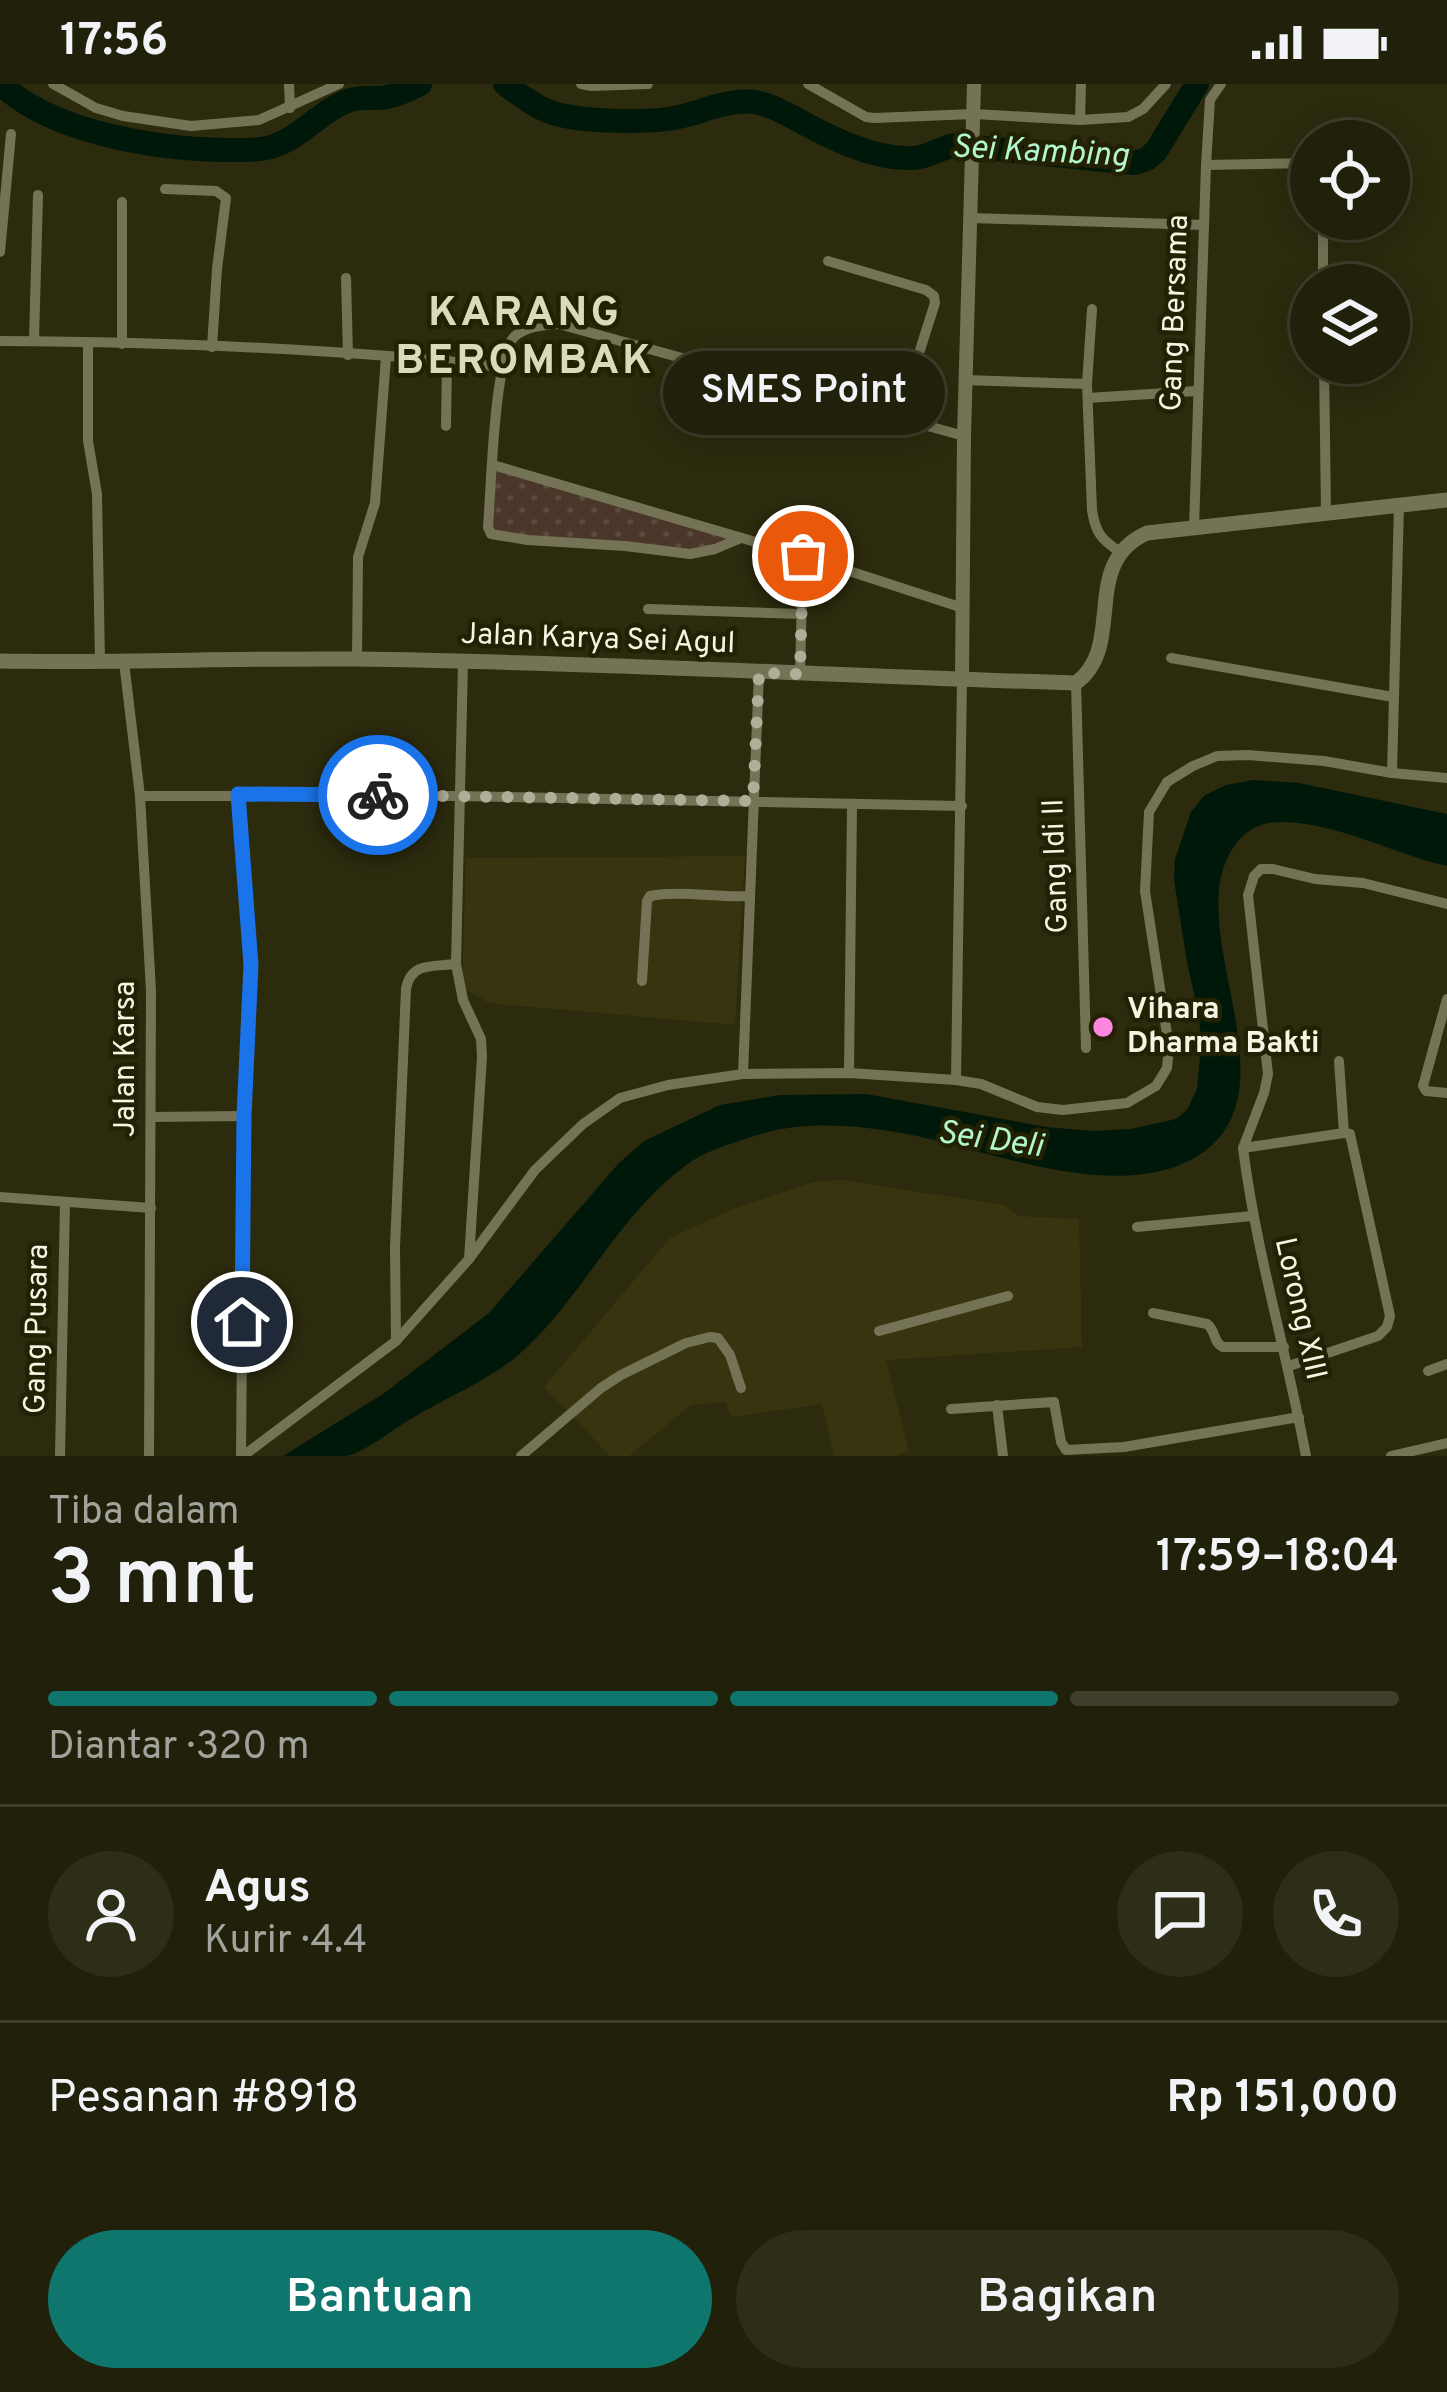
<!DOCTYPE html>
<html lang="id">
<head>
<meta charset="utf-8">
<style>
	body { margin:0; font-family:Overpass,sans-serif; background:#2d2d18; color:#f1f3f6; height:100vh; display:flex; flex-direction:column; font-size:45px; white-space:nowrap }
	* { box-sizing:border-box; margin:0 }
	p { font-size:39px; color:#a2a39c }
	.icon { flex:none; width:66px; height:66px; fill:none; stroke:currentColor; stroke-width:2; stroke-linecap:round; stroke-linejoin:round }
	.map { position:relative; height:1372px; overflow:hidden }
	.panel { display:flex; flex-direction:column; background:#21200a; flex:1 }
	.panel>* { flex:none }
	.tools { position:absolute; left:1290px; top:36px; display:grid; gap:24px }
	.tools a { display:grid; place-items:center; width:120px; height:120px; border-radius:50%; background:#21200a; box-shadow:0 6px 30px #0003,0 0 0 3px #3e3e2b; font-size:60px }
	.pin { position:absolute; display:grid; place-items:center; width:102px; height:102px; color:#fff; margin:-51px; border:6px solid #fff; border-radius:50%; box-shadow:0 3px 12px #0007 }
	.courier { position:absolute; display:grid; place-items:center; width:120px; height:120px; margin:-60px; border:9px solid #1a73e8; border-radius:50%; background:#fff; color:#222; box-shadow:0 3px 15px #0007 }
	.bubble { position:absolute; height:84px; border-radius:42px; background:#21200a; box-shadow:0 6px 30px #0003,0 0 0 3px #3e3e2b; font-size:39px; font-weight:600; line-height:84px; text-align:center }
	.overview em { font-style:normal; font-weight:600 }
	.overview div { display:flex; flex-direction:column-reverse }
	.overview { display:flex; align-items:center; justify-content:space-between; height:204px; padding:0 48px }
	h1 { font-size:78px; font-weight:600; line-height:90px }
	.bar { display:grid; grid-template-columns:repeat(4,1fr); gap:18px 12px; align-content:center; height:144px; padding:0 48px }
	.bar i { height:15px; border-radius:9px; background:#3e3e2b }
	.bar .active { background:#0f766e }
	.bar p { grid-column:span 4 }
	.line { display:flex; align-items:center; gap:30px; padding:0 48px; border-top:3px solid #3e3e2b }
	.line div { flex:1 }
	.round { display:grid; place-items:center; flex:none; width:126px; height:126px; border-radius:63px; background:#2d2d18 }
	.primary-button { display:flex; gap:24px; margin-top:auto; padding:24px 48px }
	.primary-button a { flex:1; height:138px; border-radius:72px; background:#0f766e; color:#fff; font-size:48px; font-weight:600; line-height:138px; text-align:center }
	.primary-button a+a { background:#2d2d18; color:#f1f3f6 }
	.status { display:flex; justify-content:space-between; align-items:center; height:84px; padding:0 60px; background:#21200a; direction:ltr }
	.status svg { height:33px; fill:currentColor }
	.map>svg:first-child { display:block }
	.built { fill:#37340f }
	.green { fill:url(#green-dots) }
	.water { fill:#00180a }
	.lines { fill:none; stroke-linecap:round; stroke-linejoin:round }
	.river { stroke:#00180a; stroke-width:24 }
	.minor { stroke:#747355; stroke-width:10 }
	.tertiary { stroke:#747355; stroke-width:14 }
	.secondary { stroke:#747355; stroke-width:15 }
	.done { stroke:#afae99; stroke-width:12; stroke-dasharray:0 21.6 }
	.route { stroke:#1a73e8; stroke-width:15 }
	.poi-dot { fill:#fe86e1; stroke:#232104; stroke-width:4.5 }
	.labels { text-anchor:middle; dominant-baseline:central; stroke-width:9; stroke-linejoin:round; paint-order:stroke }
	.street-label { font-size:30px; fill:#f5f5e4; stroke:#232104 }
	.poi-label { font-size:30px; font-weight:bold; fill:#f5f5e4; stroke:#232104; text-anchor:start }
	.water-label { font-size:33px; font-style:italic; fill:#b2f6cd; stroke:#232104 }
	.district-label { font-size:42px; font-weight:bold; letter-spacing:3px; fill:#dcdbb9; stroke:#232104 }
</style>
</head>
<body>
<div class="status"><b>17:56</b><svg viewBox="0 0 49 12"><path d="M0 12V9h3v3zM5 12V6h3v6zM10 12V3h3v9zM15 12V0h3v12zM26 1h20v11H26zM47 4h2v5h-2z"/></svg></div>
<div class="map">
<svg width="1447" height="1372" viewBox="0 0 1447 1372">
	<defs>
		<pattern id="green-dots" width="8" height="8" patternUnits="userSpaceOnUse" patternTransform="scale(3)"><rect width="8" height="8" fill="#4b372a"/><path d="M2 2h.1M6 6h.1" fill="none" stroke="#5d4b3e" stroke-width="1.8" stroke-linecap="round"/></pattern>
	</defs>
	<rect width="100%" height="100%" fill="#2c2b0e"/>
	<g class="built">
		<path d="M745 772 735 941 489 919 462 903 466 774Z"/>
		<path d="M841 1096 1005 1121 1018 1132 1079 1135 1082 1263 886 1276 909 1366 896 1372H834L822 1320 731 1333 726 1318 691 1321 629 1372H610L544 1303 670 1154 735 1124 814 1098Z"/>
	</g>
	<path class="green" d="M494 383 735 454 701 467 492 449Z"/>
	<path class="water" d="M1253 696 1299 699 1447 730V782C1394 770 1336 738 1281 738 1266 738 1251 743 1241 754 1169 831 1301 999 1202 1069 1125 1122 995 1068 912 1051 860 1041 802 1035 751 1053 730 1060 702 1068 685 1082 624 1127 589 1199 537 1253 529 1261 520 1270 511 1277 480 1300 442 1316 409 1336 392 1346 364 1369 346 1372 326 1372 303 1372 283 1372L383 1310 489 1229 618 1080 644 1057 720 1021 780 1011 866 1010 1046 1043 1092 1047 1131 1045 1176 1035 1187 1026 1197 1005 1201 961 1199 932 1187 878 1174 796 1175 775 1191 728 1205 711 1226 701Z"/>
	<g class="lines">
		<g class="river">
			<path d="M1 0C52 49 157 65 226 66 241 66 257 67 271 63 301 54 321 26 350 16 359 13 367 14 377 14 392 14 407 7 420 0"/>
			<path d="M505 0C520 11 535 23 553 29 582 38 653 40 683 32 707 26 729 15 755 18 772 21 784 29 798 36 831 54 874 76 912 74 928 74 941 63 956 61L1134 79 1147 75 1156 67 1197 0"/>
		</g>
		<g class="minor">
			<path d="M53 0 96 24 123 32 191 42 259 36 339 0"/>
			<path d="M289 0 290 24"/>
			<path d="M581 0 592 2 648 0"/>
			<path d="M808 0 866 33 874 34 974 30 1080 36 1128 33 1143 25 1166 0"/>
			<path d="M1080 36 1081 0"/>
			<path d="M1206 81 1311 79"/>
			<path d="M165 105 216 107 226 114 217 185 212 263"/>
			<path d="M971 134 1204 141"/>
			<path d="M1323 135V201"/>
			<path d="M0 168 11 50"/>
			<path d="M828 177 926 206 934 212 935 219 898 335"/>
			<path d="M346 194 348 271"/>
			<path d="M1092 225 1087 300 1092 426C1095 447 1101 456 1119 467"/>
			<path d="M0 257C167 258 336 264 502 283"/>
			<path d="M34 257 38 111"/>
			<path d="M88 259V357L97 410 100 579"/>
			<path d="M122 260V118"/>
			<path d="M1324 279 1326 429"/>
			<path d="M965 296 1087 300"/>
			<path d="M1088 314 1197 307"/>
			<path d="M446 342 447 276"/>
			<path d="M493 381 803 472 963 524"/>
			<path d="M1194 444 1206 81 1210 16 1221 0"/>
			<path d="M741 454 715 465 690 470 625 462 528 456 491 450 488 443C491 408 494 274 514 253 526 242 544 241 559 240L964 352"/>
			<path d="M648 525 802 530"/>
			<path d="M1171 574 1393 613"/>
			<path d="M357 575 358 473 375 419 386 273"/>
			<path d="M124 578 140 712 151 907 149 1372"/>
			<path d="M463 578 456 880 463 916 481 955 482 973 469 1175"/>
			<path d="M800 590 803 472"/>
			<path d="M1076 599 1086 964"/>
			<path d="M1392 689 1399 421"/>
			<path d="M237 710 251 881 244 1032 241 1372"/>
			<path d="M140 712H459L962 722"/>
			<path d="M642 897 647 817 650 812C680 806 718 814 749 812"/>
			<path d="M1447 915 1423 1002 1426 1007 1447 1009"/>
			<path d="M1339 977 1344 1049"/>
			<path d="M849 989 852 721"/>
			<path d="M743 990 759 588"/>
			<path d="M956 996 962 596"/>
			<path d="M151 1033 244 1032"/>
			<path d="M1243 1064C1256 1168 1287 1269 1306 1372"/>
			<path d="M0 1113 151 1124"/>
			<path d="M1137 1143 1252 1132"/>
			<path d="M1153 1229 1207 1240C1216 1246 1213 1259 1223 1263H1284"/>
			<path d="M879 1247 1008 1212"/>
			<path d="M396 1257 395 1163 406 905C411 878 432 883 456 880"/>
			<path d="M1289 1282 1378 1252 1387 1243 1390 1232 1350 1050 1344 1049 1243 1064 1264 1009 1268 990 1248 811 1254 792 1261 785H1273L1315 795 1363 799 1447 820"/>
			<path d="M1428 1287 1447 1280"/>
			<path d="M997 1321 1003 1372"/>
			<path d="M951 1325 1054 1318 1061 1358 1066 1366 1124 1363 1299 1333"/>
			<path d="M60 1372 65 1118"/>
			<path d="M243 1372 396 1257 469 1175 535 1086 583 1040 620 1014 668 1001 743 990 849 989 956 996 981 1000 1037 1023 1063 1026 1127 1019 1156 1002 1167 984 1169 963 1145 807 1149 728 1167 698 1193 682 1217 672 1248 671 1324 677 1392 689 1447 694"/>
			<path d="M521 1372 601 1304 621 1291 686 1259 710 1253 718 1254 730 1271 741 1304"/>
			<path d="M1391 1372 1447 1359"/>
		</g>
		<path class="tertiary" d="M962 596 964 352 974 0"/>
		<path class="secondary" d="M0 577C119 579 237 574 356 575 596 578 836 592 1076 599 1127 562 1079 479 1147 449L1447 416"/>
	</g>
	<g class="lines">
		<path class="done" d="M378 711 753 717 759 589 800 590 803 472"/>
		<path class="route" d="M242 1238 244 1032 251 881 238 710 378 711"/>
	</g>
	<circle class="poi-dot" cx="1103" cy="943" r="12"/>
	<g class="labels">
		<g class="street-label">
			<text transform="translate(1176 229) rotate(-88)">Gang Bersama</text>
			<text transform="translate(598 556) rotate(2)">Jalan Karya Sei Agul</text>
			<text transform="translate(1057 782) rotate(-92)">Gang Idi II</text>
			<text transform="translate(126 975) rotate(-90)">Jalan Karsa</text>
			<text transform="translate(1299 1225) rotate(77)">Lorong XIII</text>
			<text transform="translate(38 1245) rotate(-89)">Gang Pusara</text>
		</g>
		<g class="poi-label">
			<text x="1127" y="926">Vihara<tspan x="1127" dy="34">Dharma Bakti</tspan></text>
		</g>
		<g class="water-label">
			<text transform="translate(1040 69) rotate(3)">Sei Kambing</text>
			<text transform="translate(990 1057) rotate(8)">Sei Deli</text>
		</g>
		<g class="district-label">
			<text x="525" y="230">KARANG<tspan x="525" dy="48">BEROMBAK</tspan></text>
		</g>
	</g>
</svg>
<div class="tools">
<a><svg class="icon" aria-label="locate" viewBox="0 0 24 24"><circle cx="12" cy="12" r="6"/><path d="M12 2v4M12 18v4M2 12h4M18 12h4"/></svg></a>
<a><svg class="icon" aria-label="layers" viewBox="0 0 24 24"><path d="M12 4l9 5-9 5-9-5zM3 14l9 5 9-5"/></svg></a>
</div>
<div class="pin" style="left:803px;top:472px;background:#ea580c"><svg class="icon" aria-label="bag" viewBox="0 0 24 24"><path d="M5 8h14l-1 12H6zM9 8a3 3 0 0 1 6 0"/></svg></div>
<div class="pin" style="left:242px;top:1238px;background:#1f2937"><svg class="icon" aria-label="home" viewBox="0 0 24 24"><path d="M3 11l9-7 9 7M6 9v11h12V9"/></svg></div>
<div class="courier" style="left:378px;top:711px"><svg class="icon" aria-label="bike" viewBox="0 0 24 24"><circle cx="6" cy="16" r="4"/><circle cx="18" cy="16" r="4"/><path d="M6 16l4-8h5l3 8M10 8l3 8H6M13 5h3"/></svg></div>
<div class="bubble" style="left:663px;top:267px;width:282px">SMES Point</div>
</div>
<section class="panel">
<div class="overview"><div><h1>3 mnt</h1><p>Tiba dalam</p></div><em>17:59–18:04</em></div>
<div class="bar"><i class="active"></i><i class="active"></i><i class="active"></i><i></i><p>Diantar · 320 m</p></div>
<div class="line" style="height:216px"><a class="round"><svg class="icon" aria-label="person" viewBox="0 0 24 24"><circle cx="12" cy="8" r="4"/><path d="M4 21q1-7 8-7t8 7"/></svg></a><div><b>Agus</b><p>Kurir · 4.4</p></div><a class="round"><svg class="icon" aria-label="chat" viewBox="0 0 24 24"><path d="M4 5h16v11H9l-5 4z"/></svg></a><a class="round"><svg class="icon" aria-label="phone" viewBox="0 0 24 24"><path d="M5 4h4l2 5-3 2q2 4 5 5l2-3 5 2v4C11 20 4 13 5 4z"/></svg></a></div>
<div class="line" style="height:156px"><div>Pesanan #8918</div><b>Rp 151,000</b></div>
<div class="primary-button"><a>Bantuan</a><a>Bagikan</a></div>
</section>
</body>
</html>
